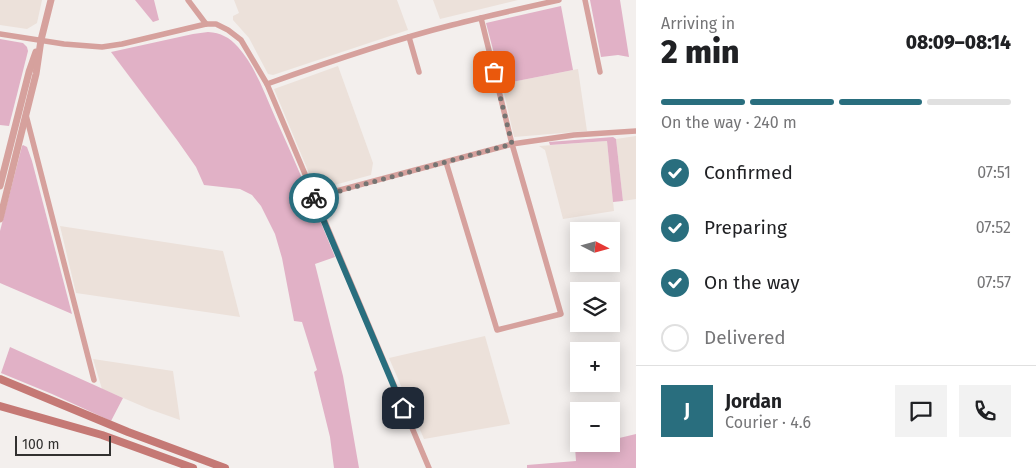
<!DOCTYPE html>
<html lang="en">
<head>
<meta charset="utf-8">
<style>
	body { margin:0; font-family:"Fira Sans",sans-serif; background:#f2f2f2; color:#202124; height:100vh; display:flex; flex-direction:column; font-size:19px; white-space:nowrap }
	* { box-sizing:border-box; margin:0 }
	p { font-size:16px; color:#757577 }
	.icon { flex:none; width:28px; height:28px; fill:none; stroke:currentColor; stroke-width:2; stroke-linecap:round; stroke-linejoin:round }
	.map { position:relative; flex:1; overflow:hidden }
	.panel { display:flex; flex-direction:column; background:#fff; width:400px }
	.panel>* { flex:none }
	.needle { width:32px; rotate:96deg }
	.fabs { position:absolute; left:570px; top:222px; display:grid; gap:10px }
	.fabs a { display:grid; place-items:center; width:50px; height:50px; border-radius:0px; background:#fff; box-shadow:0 2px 12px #0003; font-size:25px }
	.scale { position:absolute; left:15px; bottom:12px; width:96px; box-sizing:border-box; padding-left:5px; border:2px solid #323130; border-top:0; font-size:14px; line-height:18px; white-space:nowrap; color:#323130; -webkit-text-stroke:4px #f3efed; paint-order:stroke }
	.pin { position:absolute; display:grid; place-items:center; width:42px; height:42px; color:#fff; margin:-21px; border-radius:10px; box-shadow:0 2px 8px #0006 }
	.courier { position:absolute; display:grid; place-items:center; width:50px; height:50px; margin:-25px; border:4px solid #296e7e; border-radius:50%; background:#fff; color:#222; box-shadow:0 1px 6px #0007 }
	.overview em { font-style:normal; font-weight:800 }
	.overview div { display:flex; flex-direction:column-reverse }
	.overview { display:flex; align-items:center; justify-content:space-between; height:85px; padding:0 25px }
	h1 { font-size:32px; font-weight:800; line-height:38px }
	.bar { display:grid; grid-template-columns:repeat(4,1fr); gap:8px 5px; align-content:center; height:60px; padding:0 25px }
	.bar i { height:6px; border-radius:4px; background:#e0e0e0 }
	.bar .on { background:#296e7e }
	.bar p { grid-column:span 4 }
	.line { display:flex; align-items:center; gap:12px; padding:0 25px; border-top:1px solid #e0e0e0 }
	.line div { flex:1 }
	.round { display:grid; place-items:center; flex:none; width:52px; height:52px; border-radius:0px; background:#f2f2f2 }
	ol { padding:0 25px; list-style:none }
	li { display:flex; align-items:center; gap:15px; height:55px }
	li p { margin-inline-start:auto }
	li .icon { padding:5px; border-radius:50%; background:#296e7e; color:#fff; stroke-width:4 }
	li:last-child { color:#757577 }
	li i { width:28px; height:28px; border:2px solid #e0e0e0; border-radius:50% }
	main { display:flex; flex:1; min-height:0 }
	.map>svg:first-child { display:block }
	.built { fill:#ece1da }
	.green { fill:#e1b1c6 }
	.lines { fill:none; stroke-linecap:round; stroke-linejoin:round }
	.minor { stroke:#d6a19d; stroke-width:5.5 }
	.tertiary { stroke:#d6a19d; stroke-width:7 }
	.secondary { stroke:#c57975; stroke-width:8 }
	.done { stroke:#767472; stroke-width:5; stroke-dasharray:0 9 }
	.route { stroke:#296e7e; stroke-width:6 }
</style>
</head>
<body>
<main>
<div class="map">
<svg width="636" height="468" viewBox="0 0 636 468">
	<rect width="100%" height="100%" fill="#f3efed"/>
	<g class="built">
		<path d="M0 0H42L37 23 27 29 0 25Z"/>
		<path d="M234 0H397L408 30 273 75 268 74 249 38 233 20V16L239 13Z"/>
		<path d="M433 0H518L440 19Z"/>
		<path d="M338 66 373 163 371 175 316 190 274 89Z"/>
		<path d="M578 69 587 131 514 137 502 84Z"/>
		<path d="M636 136V199L623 201 616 139Z"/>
		<path d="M607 141 614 211 563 219 545 150 539 146Z"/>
		<path d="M60 226 223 251 240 317 76 293Z"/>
		<path d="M485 336 510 424 424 439 389 358Z"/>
		<path d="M93 359 173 371 180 420 149 409 102 389Z"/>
	</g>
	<g class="green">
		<path d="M135 0H154L159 20 153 22Z"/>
		<path d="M590 0H620L629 57 618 55 601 57Z"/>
		<path d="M561 6 573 70 502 84 486 23Z"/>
		<path d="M208 32C221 33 229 37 238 47 255 66 265 94 275 117 296 163 316 210 335 257L315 264 343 376 359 468H334L330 437 314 372 317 370 302 322 294 321 282 258 275 234 261 206 252 195 240 189 204 185 196 167 177 140 111 52 193 34Z"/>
		<path d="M0 39 23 43 27 47 28 51 9 126 0 125Z"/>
		<path d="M613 137 616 139 623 201 613 202 607 141 550 145 549 142Z"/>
		<path d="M23 145 27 147 32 161 72 314 0 283V231L22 146Z"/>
		<path d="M10 347 123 398 111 421 52 394 1 373Z"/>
		<path d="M636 434V468H527V465L576 461 575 447 591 444H611V440Z"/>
	</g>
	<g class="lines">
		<g class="minor">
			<path d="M188 0 206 24"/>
			<path d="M585 0 600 72"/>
			<path d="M0 34 64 44 102 47 122 44 206 24H216L228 30 241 40 267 84 429 468"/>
			<path d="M409 37 419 72"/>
			<path d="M267 84C328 62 389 41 452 25 487 16 523 8 559 0"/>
			<path d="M26 115 94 380"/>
			<path d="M446 162 497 330 561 314 512 144 481 18"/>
			<path d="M314 197 512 144 574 135 636 131"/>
		</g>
		<g class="tertiary">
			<path d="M0 186 29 72 36 52"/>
			<path d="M0 219 36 74 41 40 51 0"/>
		</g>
		<g class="secondary">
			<path d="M0 379 128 432 225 468"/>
			<path d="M0 406 102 435 193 468"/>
		</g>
	</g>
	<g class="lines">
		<path class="done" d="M314 198 512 144 494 72"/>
		<path class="route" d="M314 198 403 408"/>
	</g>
</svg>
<div class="fabs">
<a><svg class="needle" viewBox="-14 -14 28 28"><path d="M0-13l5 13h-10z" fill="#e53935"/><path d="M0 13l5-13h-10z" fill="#757577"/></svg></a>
<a><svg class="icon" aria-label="layers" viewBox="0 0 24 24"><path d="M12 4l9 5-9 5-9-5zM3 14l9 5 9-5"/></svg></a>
<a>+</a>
<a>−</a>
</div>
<div class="scale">100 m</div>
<div class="pin" style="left:494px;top:72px;background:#ea580c"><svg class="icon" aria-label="bag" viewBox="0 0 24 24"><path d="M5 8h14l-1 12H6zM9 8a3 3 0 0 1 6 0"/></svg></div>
<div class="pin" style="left:403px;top:408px;background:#1f2937"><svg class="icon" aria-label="home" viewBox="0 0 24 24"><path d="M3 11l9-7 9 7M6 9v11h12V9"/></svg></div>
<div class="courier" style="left:314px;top:198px"><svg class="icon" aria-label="bike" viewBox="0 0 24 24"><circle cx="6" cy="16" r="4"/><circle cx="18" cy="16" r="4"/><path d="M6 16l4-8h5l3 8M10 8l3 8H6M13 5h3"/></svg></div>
</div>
<section class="panel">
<div class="overview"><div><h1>2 min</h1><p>Arriving in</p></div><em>08:09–08:14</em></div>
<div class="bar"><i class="on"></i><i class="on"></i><i class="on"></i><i></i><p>On the way · 240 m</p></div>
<ol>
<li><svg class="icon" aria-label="check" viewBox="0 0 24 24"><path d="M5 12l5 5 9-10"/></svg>Confirmed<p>07:51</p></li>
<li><svg class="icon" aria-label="check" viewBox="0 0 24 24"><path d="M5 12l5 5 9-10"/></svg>Preparing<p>07:52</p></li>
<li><svg class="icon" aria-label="check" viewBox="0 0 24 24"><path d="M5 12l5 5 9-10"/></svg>On the way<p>07:57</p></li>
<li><i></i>Delivered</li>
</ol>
<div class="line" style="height:90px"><b class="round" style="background:#296e7e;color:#fff">J</b><div><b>Jordan</b><p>Courier · 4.6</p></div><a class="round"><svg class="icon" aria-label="chat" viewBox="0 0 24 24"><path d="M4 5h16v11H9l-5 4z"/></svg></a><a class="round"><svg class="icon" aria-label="phone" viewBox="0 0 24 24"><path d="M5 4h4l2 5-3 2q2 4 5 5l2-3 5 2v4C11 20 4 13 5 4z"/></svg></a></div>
</section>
</main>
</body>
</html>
